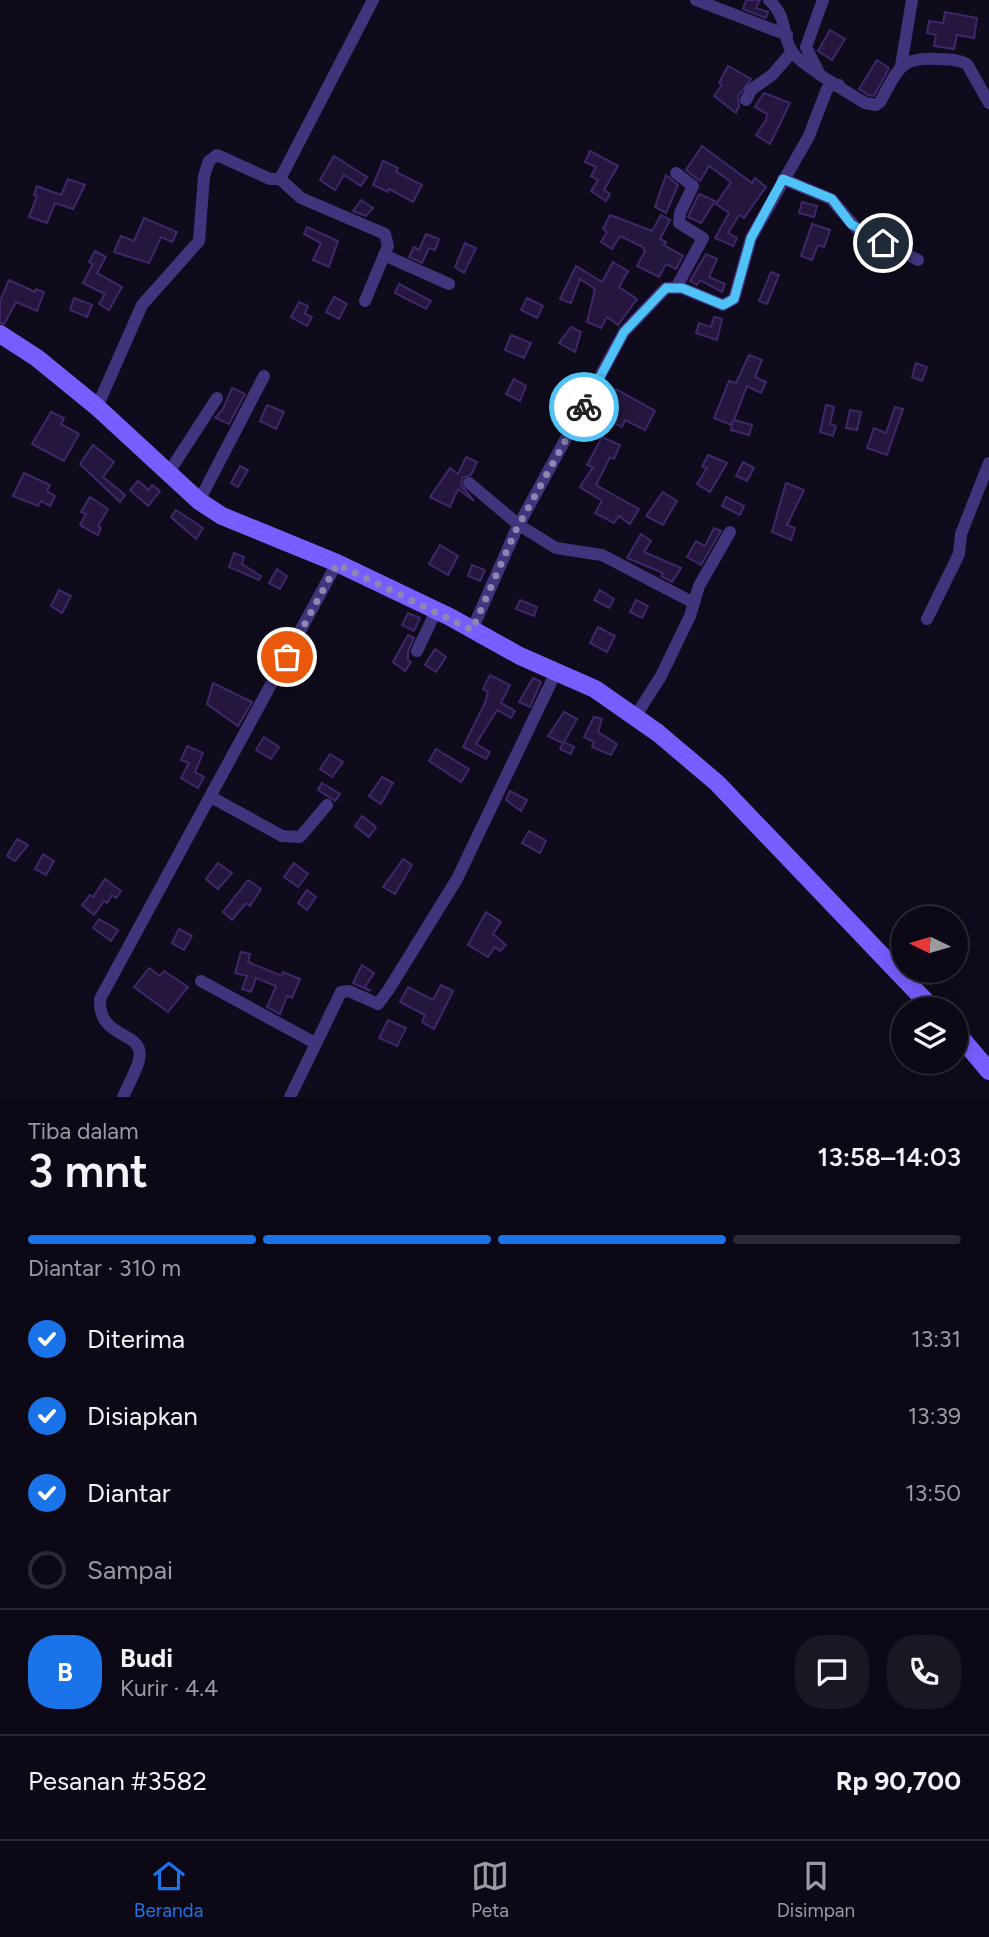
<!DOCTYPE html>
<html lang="id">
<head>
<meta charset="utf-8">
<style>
	body { margin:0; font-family:Figtree,sans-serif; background:#1a1622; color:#f1f3f6; height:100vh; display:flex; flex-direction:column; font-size:26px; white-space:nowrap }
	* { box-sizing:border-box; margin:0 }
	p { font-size:23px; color:#9a9aa0 }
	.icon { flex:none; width:38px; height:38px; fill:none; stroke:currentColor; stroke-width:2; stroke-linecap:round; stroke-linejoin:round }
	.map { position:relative; height:1097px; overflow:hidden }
	.details { display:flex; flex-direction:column; background:#0c0815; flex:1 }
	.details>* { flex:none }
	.needle { width:46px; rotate:275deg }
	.buttons { position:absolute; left:891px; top:906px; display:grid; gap:14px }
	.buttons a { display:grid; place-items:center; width:77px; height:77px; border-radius:50%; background:#0c0815; box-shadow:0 4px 18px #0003,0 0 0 2px #2c2934; font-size:35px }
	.pin { position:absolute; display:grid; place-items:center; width:60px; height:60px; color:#fff; margin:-30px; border:4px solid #fff; border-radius:50%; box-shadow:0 2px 7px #0007 }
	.courier { position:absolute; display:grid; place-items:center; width:70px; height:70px; margin:-35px; border:5px solid #4fc3f7; border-radius:50%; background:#fff; color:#222; box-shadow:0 2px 9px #0007 }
	.headline em { font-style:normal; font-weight:600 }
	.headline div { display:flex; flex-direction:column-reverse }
	.headline { display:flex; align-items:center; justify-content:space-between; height:119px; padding:0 28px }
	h1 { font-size:46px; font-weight:600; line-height:52px }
	.bar { display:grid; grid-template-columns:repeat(4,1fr); gap:10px 7px; align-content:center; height:84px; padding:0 28px }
	.bar i { height:9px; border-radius:5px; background:#2c2934 }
	.bar .active { background:#1a73e8 }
	.bar p { grid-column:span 4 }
	.line { display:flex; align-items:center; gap:18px; padding:0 28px; border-top:2px solid #2c2934 }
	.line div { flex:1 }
	.round { display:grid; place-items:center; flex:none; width:74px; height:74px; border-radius:28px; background:#1a1622 }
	ol { padding:0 28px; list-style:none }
	li { display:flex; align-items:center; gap:21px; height:77px }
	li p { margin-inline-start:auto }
	li .icon { padding:7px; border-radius:50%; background:#1a73e8; color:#fff; stroke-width:4 }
	li:last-child { color:#9a9aa0 }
	li i { width:38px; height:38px; border:4px solid #2c2934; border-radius:50% }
	.menu { display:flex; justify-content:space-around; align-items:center; height:98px; border-top:2px solid #2c2934; background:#0c0815; font-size:19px; color:#9a9aa0 }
	.menu a { display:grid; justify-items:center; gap:4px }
	.menu .active { color:#1a73e8 }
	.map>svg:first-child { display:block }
	.building { fill:#24163d; stroke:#3f276a; stroke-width:2 }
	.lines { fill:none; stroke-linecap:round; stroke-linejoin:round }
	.street { stroke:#41347d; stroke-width:12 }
	.secondary { stroke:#795dff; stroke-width:18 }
	.done { stroke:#9085b0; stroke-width:7; stroke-dasharray:0 12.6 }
	.route { stroke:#4fc3f7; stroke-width:9 }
</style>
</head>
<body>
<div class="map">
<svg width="989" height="1097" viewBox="0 0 989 1097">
	<rect width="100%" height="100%" fill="#100b1c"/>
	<g class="building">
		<path d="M746 0H760L756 8 768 12 766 18 743 9Z"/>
		<path d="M945 12 977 18 974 38 957 35 954 49 934 46 936 35 927 33 929 21 943 23Z"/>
		<path d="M830 30 845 39 832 60 818 51Z"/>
		<path d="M877 60 889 68 874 96 868 95 859 89Z"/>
		<path d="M728 66 751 79 738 96 739 106 736 113 714 96 722 85 719 83Z"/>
		<path d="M764 93 790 103 770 144 756 135 766 120 767 114 755 107Z"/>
		<path d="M702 146 752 183 755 178 766 187 744 218 739 215 728 233 737 238 733 246 715 238 729 213 716 204 731 182 709 166 700 181 686 170Z"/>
		<path d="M590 151 618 166 604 190 610 194 606 201 591 191 598 180 591 176 596 167 585 162Z"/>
		<path d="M334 156 367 177 361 186 344 175 335 190 320 180Z"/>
		<path d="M383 161 398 168 396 172 422 185 413 202 389 189 388 192 373 185Z"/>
		<path d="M666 175 678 185 666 213 655 207Z"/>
		<path d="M68 179 85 185 73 209 55 203 47 223 29 217 37 196 34 195 37 186 61 195Z"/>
		<path d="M699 194 715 201 701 223 688 217Z"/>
		<path d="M361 200 373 208 366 216 353 211Z"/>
		<path d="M802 202 817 206 814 217 799 213Z"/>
		<path d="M610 215 652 231 661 215 670 220 660 239 666 242 664 245 683 256 676 269 666 264 659 277 637 266 645 251 643 247 620 236 612 249 601 242 607 232 603 229Z"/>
		<path d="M144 218 177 232 172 242 161 237 149 263 114 252 121 236 134 241Z"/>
		<path d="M812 224 830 230 824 247 818 245 812 260 801 256Z"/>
		<path d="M307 227 338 241 329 267 313 260 321 243 304 234Z"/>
		<path d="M426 234 439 239 435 250 429 248 422 263 409 257 414 247 419 250Z"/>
		<path d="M465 243 476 248 464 273 455 267Z"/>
		<path d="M95 251 106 257 97 273 122 287 109 310 99 304 105 294 83 283 93 264 89 262Z"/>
		<path d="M706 254 717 259 709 277 725 284 722 292 700 280 697 285 690 281Z"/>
		<path d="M613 262 628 271 619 287 637 299 618 325 607 317 601 328 587 322 595 289 580 279 571 303 560 299 576 266 602 282Z"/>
		<path d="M771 272 779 275 767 304 759 301Z"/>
		<path d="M9 280 35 292 36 289 44 292 37 311 16 302 4 324 0 323V301Z"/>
		<path d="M399 284 431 301 426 309 395 293Z"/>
		<path d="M334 297 347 304 339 319 326 312Z"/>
		<path d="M74 298 92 305 87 317 70 310Z"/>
		<path d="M527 298 543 306 537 318 521 310Z"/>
		<path d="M299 302 308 306 305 314 312 317 307 326 291 317Z"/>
		<path d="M714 317 722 319 717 340 696 333 699 323 711 327Z"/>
		<path d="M571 327 581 332 575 352 559 343Z"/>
		<path d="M511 335 531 343 524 358 505 350Z"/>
		<path d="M749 355 762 360 755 377 766 382 761 393 747 386 734 420 752 425 749 435 731 430 733 420 731 425 714 418 729 381 736 383Z"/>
		<path d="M916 363 927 367 922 381 912 377Z"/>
		<path d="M514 379 526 386 520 401 506 394Z"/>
		<path d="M232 388 245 394 229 424 215 418 223 409Z"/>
		<path d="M616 389 655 411 645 430 625 420 622 427 610 421 615 411 607 407Z"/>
		<path d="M267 405 284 412 276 429 260 421Z"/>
		<path d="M826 405 834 407 830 424 836 426 833 436 820 432Z"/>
		<path d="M895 407 903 409 887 455 867 448 874 428 886 433Z"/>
		<path d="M850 410 861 412 857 430 846 428Z"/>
		<path d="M51 412 64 418 61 424 79 434 64 461 32 444Z"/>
		<path d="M602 437 620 445 614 459 610 457 596 485 639 509 630 524 619 516 614 523 595 513 602 501 580 487 593 467 587 465Z"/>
		<path d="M93 445 114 462 103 477 125 495 120 502 80 464Z"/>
		<path d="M708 455 727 463 710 492 697 484 707 468 702 467Z"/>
		<path d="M466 457 477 462 471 475 462 478 461 485 474 501 458 489 450 507 430 497 450 468 458 474Z"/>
		<path d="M743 462 754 468 747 481 736 476Z"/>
		<path d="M240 466 248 470 238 487 231 483Z"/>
		<path d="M24 473 50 485 47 491 55 496 50 506 41 501 38 506 13 496Z"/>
		<path d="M138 481 149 490 152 485 160 491 148 506 130 490Z"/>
		<path d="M786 483 804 490 787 525 795 528 791 540 772 532Z"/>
		<path d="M663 492 677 501 663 525 646 516Z"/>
		<path d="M90 497 108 509 98 526 101 528 98 535 80 525 86 514 81 512Z"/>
		<path d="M726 497 744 506 740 515 722 506Z"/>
		<path d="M176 510 203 528 196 539 171 517Z"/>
		<path d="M714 528 721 531 701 565 687 557 696 541 705 546Z"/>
		<path d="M641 534 651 541 644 552 681 568 672 582 661 576 663 573 627 558Z"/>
		<path d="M440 545 458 556 448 575 429 564Z"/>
		<path d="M234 553 244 557 242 564 261 576 259 580 229 567Z"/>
		<path d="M472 565 485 570 480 581 468 576Z"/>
		<path d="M277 569 287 576 280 589 269 583Z"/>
		<path d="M59 590 71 596 62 613 51 606Z"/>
		<path d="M600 590 614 599 609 608 594 600Z"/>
		<path d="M520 600 537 607 534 616 516 609Z"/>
		<path d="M636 600 648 606 642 618 630 612Z"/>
		<path d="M408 613 420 618 414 631 402 625Z"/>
		<path d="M598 627 615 636 607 652 590 643Z"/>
		<path d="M408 635 414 638 408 651V660L411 662 405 671 393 662Z"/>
		<path d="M435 649 446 657 436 672 425 665Z"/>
		<path d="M490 675 510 685 501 703 515 711 511 718 497 710 476 744 490 752 486 759 463 747 485 703 488 692 483 689Z"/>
		<path d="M533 678 541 682 530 707 519 702Z"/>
		<path d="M213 683 252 702 238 726 207 704Z"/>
		<path d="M564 712 577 719 564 742 574 747 571 754 560 749 563 743 548 736Z"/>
		<path d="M594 717 602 719 598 732 617 744 611 755 592 747 594 742 584 737Z"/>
		<path d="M264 737 279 747 271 759 256 750Z"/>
		<path d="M187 746 203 753 195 772 204 777 198 788 181 778 189 763 181 760Z"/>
		<path d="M436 749 469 769 461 782 429 761Z"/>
		<path d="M330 754 343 762 332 777 320 769Z"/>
		<path d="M382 777 393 783 381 804 369 796Z"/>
		<path d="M322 783 340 794 335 801 318 790Z"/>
		<path d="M510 791 527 800 521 811 506 800Z"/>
		<path d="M362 816 376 827 369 837 355 826Z"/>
		<path d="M529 831 546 841 540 853 522 843Z"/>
		<path d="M17 839 28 845 15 861 7 856Z"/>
		<path d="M43 854 54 861 46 875 35 869Z"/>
		<path d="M403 859 412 865 395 894 383 887Z"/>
		<path d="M218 863 232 873 218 889 206 879Z"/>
		<path d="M294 863 308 874 298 887 284 877Z"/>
		<path d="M105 879 121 891 116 898 112 895 107 903 104 901 94 915 82 905 90 895 93 897Z"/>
		<path d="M248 880 261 889 250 906 246 903 232 920 223 912Z"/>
		<path d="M307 890 316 897 307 910 298 903Z"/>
		<path d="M486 912 501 922 493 934 506 945 500 951 495 947 488 957 468 945Z"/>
		<path d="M99 919 118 930 111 941 93 928Z"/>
		<path d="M179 929 192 936 184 950 172 943Z"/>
		<path d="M241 952 250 954 248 962 282 976 283 972 300 979 292 998 287 996 280 1014 267 1007 276 986 256 978 251 992 242 989 247 976 235 973Z"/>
		<path d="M362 965 374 973 365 987 371 991 353 983Z"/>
		<path d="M149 968 160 976 164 971 188 987 168 1012 134 987Z"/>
		<path d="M441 985 453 991 434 1029 422 1022 425 1015 400 1002 408 987 433 1000Z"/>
		<path d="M388 1020 406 1028 397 1046 379 1038Z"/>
	</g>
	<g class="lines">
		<g class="street">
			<path d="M696 0 787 35"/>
			<path d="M769 0C790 20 780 35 793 53 802 65 850 94 865 103L876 105 880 102C897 73 897 57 935 59 946 59 957 59 967 64L989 103"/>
			<path d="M901 66 912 0"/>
			<path d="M818 71 806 47 823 0"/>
			<path d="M746 100 751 90 772 75 792 52"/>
			<path d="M676 173 693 186 680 213 679 223 703 238 677 286"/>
			<path d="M280 179 301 198 385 234 388 246 365 301"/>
			<path d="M783 179 831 199 856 228 918 260"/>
			<path d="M384 255 449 284"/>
			<path d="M97 407 142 305 199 241 204 176 209 161 217 155 270 179H280L373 0"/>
			<path d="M169 472 217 398"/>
			<path d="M469 483 519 525 556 548 602 555 694 603"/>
			<path d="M199 501 264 376"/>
			<path d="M927 619 959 554 961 534 989 463"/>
			<path d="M472 630 516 530 624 332 666 288H682L723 305 734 299 751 238 809 136 827 89 833 84 839 85"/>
			<path d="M417 651 436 611"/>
			<path d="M635 717 661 676 690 616 699 586 730 532"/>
			<path d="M211 797 282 836 300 837 327 805"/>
			<path d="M201 981 315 1043"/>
			<path d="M123 1097C128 1085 136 1072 139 1060 146 1029 98 1042 100 999L337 563"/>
			<path d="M290 1097 341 992 349 991 378 1004 389 989 457 879 556 672"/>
		</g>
		<g class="secondary">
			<path d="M0 334 37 358 97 407 199 501 222 516 337 563 450 617 520 656 595 689 658 733 717 783 934 1010"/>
			<path d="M956 1032 989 1071"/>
		</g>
	</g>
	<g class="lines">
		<path class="done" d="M287 657 337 564 472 630 516 530 584 407"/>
		<path class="route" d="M584 407 624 332 666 288H682L723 305 734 299 751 238 783 179 832 199 851 224 883 243"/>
	</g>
</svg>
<div class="buttons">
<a><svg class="needle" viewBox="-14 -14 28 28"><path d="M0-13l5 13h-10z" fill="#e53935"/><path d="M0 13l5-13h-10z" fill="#9a9aa0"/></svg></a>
<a><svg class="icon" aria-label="layers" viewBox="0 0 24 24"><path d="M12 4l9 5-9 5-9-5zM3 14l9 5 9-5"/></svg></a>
</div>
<div class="pin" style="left:287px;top:657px;background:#ea580c"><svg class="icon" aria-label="bag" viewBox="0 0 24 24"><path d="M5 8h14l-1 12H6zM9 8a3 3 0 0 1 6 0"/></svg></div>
<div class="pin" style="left:883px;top:243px;background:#1f2937"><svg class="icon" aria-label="home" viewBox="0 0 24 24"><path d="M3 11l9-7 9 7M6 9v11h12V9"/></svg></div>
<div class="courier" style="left:584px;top:407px"><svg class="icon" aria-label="bike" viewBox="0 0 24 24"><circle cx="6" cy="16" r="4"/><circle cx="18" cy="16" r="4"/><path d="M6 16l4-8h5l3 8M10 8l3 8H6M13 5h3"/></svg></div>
</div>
<section class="details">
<div class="headline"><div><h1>3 mnt</h1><p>Tiba dalam</p></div><em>13:58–14:03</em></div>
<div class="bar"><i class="active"></i><i class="active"></i><i class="active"></i><i></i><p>Diantar · 310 m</p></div>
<ol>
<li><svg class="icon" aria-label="check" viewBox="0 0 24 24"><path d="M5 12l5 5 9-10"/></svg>Diterima<p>13:31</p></li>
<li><svg class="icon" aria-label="check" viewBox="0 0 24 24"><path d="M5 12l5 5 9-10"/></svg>Disiapkan<p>13:39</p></li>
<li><svg class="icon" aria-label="check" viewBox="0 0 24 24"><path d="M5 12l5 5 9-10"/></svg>Diantar<p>13:50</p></li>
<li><i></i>Sampai</li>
</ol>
<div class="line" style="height:126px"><b class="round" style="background:#1a73e8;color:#fff">B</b><div><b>Budi</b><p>Kurir · 4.4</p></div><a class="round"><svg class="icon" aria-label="chat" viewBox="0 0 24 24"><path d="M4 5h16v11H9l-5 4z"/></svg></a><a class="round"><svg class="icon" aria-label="phone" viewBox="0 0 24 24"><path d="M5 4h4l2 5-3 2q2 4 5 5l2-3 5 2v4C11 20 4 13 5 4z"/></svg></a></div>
<div class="line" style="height:91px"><div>Pesanan #3582</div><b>Rp 90,700</b></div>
</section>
<nav class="menu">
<a class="active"><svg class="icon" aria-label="home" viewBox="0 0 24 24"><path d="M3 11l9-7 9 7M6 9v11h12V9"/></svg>Beranda</a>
<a><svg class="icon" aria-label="map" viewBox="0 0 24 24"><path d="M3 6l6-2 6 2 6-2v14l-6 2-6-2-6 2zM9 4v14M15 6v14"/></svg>Peta</a>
<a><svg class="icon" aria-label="saved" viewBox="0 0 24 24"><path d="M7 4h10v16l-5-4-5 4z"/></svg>Disimpan</a>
</nav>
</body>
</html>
